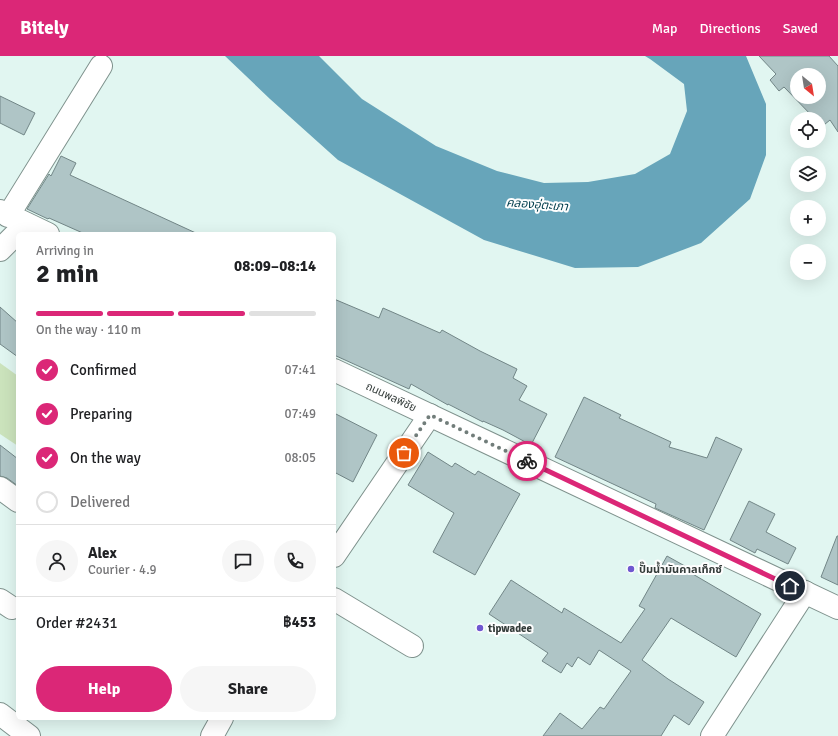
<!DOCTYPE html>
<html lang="en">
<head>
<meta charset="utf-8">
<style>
	body { margin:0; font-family:Signika,"Noto Sans Thai",sans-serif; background:#f6f6f6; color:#202124; height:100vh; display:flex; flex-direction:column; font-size:15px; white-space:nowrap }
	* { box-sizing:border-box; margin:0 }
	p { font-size:13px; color:#757577 }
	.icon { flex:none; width:22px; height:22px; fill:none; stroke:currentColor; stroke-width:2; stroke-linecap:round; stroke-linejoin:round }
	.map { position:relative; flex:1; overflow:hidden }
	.drawer { position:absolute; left:16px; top:176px; width:320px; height:488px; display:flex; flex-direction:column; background:#fff; border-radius:6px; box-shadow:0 4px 16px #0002 }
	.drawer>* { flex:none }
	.needle { width:26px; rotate:150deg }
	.buttons { position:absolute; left:790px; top:12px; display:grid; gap:8px }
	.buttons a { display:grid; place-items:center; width:36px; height:36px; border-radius:50%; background:#fff; box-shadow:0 4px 16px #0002; font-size:20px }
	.pin { position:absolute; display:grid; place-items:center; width:34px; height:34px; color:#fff; margin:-17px; border:2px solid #fff; border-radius:50%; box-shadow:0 1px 4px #0007 }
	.courier { position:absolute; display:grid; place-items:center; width:40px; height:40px; margin:-20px; border:3px solid #db2777; border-radius:50%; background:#fff; color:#222; box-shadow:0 1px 5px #0007 }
	.head em { font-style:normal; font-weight:700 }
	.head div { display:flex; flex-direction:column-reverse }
	.head { display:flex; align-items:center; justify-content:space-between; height:68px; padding:0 20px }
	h1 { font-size:26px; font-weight:700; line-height:30px }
	.bar { display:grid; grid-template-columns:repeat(4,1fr); gap:6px 4px; align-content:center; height:48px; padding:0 20px }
	.bar i { height:5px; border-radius:3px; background:#e0e0e0 }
	.bar .on { background:#db2777 }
	.bar p { grid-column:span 4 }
	.line { display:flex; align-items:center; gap:10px; padding:0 20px; border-top:1px solid #e0e0e0 }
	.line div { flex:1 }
	.round { display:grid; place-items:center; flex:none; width:42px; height:42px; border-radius:21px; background:#f6f6f6 }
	ol { padding:0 20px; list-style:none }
	li { display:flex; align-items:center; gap:12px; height:44px }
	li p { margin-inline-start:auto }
	li .icon { padding:4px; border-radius:50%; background:#db2777; color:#fff; stroke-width:4 }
	li:last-child { color:#757577 }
	li i { width:22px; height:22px; border:2px solid #e0e0e0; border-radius:50% }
	.primary-button { display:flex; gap:8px; margin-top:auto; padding:8px 20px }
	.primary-button a { flex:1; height:46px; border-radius:24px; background:#db2777; color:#fff; font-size:16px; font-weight:700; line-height:46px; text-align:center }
	.primary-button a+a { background:#f6f6f6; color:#202124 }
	header { display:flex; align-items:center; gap:24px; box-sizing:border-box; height:56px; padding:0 20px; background:#db2777; color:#fff }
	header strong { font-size:19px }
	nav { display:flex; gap:22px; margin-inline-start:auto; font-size:14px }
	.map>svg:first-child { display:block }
	.green { fill:#cbe3bc }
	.water { fill:#67a5ba }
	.building { fill:#afc5c6; stroke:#728687; fill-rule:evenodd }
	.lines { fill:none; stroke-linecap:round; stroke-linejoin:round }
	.minor-casing { stroke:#7f928d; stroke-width:24 }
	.minor { stroke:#fff; stroke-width:22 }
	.done { stroke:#717d7a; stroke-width:4; stroke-dasharray:0 7.2 }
	.route { stroke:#db2777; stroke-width:5 }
	.poi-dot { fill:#6f57d0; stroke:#fefefe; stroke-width:1.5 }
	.labels { text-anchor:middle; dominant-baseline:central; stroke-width:4; stroke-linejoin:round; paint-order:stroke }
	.street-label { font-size:11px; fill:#343c3a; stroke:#fefefe }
	.poi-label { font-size:11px; font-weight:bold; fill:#343c3a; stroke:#fefefe; text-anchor:start }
	.water-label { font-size:12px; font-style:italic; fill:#05404f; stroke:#fefefe }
</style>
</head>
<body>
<header>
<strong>Bitely</strong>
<nav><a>Map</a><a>Directions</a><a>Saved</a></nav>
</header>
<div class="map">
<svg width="838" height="680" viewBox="0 0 838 680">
	<rect width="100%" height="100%" fill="#e1f6f1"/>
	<path class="green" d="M0 307 18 320V390L0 378Z"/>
	<path class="water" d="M225 0H319L362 43 436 90 497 115 544 127 588 126 635 118 670 98 687 55 684 28 650 3 645 0H746L766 48V99L750 143 701 187 638 211 575 212 484 184 338 104 270 43Z"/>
	<g class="building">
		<path d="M759 0H829L838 10V76L830 64 819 73V63H815L784 31 779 35 770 24 776 18ZM797 19H819V41H797Z"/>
		<path d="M0 40 35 57 24 79 0 67Z"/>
		<path d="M61 100 76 107 70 119 198 178H85L49 162 48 163 27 153 49 118 51 120Z"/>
		<path d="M334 243 379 262 383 252 440 277 442 274 480 295 517 313 513 322 527 330 519 344 547 358 531 389 503 374 483 365V366L448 348V349L411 328 409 333 334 299Z"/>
		<path d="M0 251 18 267V301L0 288Z"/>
		<path d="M584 341 621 359 619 362 671 386 669 391 707 402 716 381 742 393 704 474 655 452 656 448 555 401Z"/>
		<path d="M334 357 377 379 353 426 334 416Z"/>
		<path d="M0 389 18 403V430L7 422 0 420Z"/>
		<path d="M428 396 452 411 455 407 475 419 478 415 520 438 475 519 433 496 454 457 408 429Z"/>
		<path d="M749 445 775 458 766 476 796 492 788 508 757 493 755 497 730 484Z"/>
		<path d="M837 480H838V529L821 521Z"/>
		<path d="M667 500 692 514 691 517 761 558 736 601 671 562 642 604 668 623 704 646 689 669 674 659 661 680H543L560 657 582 673 600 651 604 653 631 615 599 594 590 609 578 601 572 611 567 607 561 617 542 605 548 597 489 558 511 524 562 557 564 552 621 587 645 553 639 550Z"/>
	</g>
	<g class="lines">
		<defs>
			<g id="minor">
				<path d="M0 155 48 178"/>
				<path d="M8 160 101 10"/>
				<path d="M0 194 26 168"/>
				<path d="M334 314 838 552"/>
				<path d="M0 432 18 445"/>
				<path d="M334 500 430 359"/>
				<path d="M334 543 412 590"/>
				<path d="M0 544 12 552"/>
				<path d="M0 658 29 680"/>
				<path d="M212 680 222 662"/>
				<path d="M712 680 805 536"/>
			</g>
		</defs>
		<use href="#minor" class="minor-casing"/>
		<use href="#minor" class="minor"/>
	</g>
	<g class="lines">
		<path class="done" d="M404 397 430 359 527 405"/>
		<path class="route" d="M527 405 790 530"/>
	</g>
	<g class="poi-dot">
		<circle cx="631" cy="513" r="4"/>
		<circle cx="480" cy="572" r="4"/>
	</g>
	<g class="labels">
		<g class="street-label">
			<text transform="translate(391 341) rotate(25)">ถนนพลพิชัย</text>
		</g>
		<g class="poi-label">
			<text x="639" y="513">ปั๊มน้ำมันคาลเท็กซ์</text>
			<text x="488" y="572">tipwadee</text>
		</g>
		<g class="water-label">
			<text transform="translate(537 149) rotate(4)">คลองอุ่ตะเภา</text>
		</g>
	</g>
</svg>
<div class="buttons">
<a><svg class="needle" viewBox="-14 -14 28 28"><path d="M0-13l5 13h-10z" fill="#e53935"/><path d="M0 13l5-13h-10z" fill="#757577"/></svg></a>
<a><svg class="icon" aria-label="locate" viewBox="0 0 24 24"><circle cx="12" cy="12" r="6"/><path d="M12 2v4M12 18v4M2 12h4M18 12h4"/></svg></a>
<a><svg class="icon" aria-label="layers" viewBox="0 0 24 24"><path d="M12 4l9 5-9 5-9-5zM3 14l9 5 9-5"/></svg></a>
<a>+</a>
<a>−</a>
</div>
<div class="pin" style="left:404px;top:397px;background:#ea580c"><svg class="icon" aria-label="bag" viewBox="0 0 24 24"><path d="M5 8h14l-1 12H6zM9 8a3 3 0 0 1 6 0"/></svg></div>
<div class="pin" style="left:790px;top:530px;background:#1f2937"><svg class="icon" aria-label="home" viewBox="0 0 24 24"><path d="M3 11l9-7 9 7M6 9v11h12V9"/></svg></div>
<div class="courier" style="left:527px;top:405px"><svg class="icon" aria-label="bike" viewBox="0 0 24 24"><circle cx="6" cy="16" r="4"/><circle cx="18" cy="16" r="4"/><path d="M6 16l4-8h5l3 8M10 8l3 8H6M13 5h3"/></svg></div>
<section class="drawer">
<div class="head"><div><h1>2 min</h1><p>Arriving in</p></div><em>08:09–08:14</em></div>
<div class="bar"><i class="on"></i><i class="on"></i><i class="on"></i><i></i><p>On the way · 110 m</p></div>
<ol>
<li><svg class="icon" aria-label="check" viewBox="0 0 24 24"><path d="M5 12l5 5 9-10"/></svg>Confirmed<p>07:41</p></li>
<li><svg class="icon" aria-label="check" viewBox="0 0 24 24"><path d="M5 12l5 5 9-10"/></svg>Preparing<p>07:49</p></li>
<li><svg class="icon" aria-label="check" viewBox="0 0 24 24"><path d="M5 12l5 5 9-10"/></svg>On the way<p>08:05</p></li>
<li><i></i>Delivered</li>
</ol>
<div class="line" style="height:72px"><a class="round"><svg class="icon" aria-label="person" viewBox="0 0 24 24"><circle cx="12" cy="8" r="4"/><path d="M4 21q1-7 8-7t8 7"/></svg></a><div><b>Alex</b><p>Courier · 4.9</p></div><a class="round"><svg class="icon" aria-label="chat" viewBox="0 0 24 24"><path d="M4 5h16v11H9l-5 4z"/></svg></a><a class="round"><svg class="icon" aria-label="phone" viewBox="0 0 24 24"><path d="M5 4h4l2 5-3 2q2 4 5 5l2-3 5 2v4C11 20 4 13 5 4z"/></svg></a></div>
<div class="line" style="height:52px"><div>Order #2431</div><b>฿453</b></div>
<div class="primary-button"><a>Help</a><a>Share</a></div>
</section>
</div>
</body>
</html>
